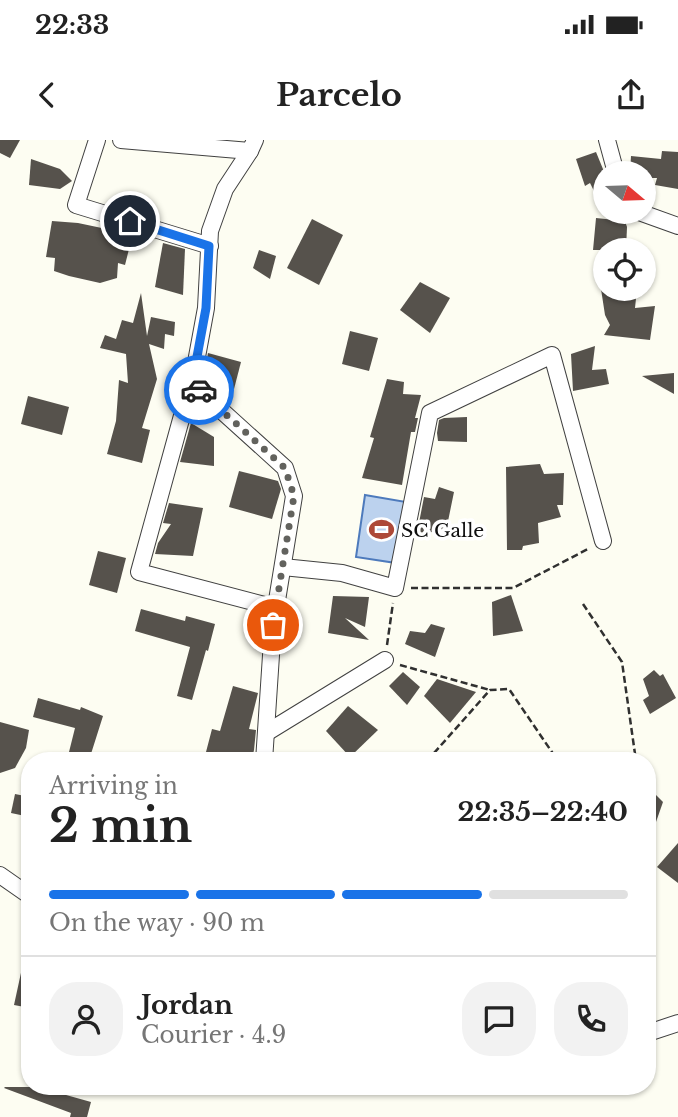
<!DOCTYPE html>
<html lang="en">
<head>
<meta charset="utf-8">
<style>
	body { margin:0; font-family:"Libre Baskerville",serif; background:#f2f2f2; color:#222; height:100vh; display:flex; flex-direction:column; font-size:26px; white-space:nowrap }
	* { box-sizing:border-box; margin:0 }
	p { font-size:23px; color:#767676 }
	.icon { flex:none; width:38px; height:38px; fill:none; stroke:currentColor; stroke-width:2; stroke-linecap:round; stroke-linejoin:round }
	.map { position:relative; flex:1; overflow:hidden }
	.details { position:absolute; left:21px; top:612px; width:635px; height:343px; display:flex; flex-direction:column; background:#fff; border-radius:28px; box-shadow:0 2px 5px #0004 }
	.details>* { flex:none }
	.needle { width:46px; rotate:109deg }
	.fabs { position:absolute; left:593px; top:21px; display:grid; gap:14px }
	.fabs a { display:grid; place-items:center; width:63px; height:63px; border-radius:50%; background:#fff; box-shadow:0 2px 5px #0004; font-size:35px }
	.pin { position:absolute; display:grid; place-items:center; width:60px; height:60px; color:#fff; margin:-30px; border:4px solid #fff; border-radius:50%; box-shadow:0 2px 7px #0007 }
	.courier { position:absolute; display:grid; place-items:center; width:70px; height:70px; margin:-35px; border:5px solid #1a73e8; border-radius:50%; background:#fff; color:#222; box-shadow:0 2px 9px #0007 }
	.overview em { font-style:normal; font-weight:700 }
	.overview div { display:flex; flex-direction:column-reverse }
	.overview { display:flex; align-items:center; justify-content:space-between; height:119px; padding:0 28px }
	h1 { font-size:46px; font-weight:700; line-height:52px }
	.bar { display:grid; grid-template-columns:repeat(4,1fr); gap:10px 7px; align-content:center; height:84px; padding:0 28px }
	.bar i { height:9px; border-radius:5px; background:#e0e0e0 }
	.bar .selected { background:#1a73e8 }
	.bar p { grid-column:span 4 }
	.line { display:flex; align-items:center; gap:18px; padding:0 28px; border-top:2px solid #e0e0e0 }
	.line div { flex:1 }
	.round { display:grid; place-items:center; flex:none; width:74px; height:74px; border-radius:28px; background:#f2f2f2 }
	.status { display:flex; justify-content:space-between; align-items:center; height:49px; padding:0 35px; background:#fff; direction:ltr }
	.status svg { height:19px; fill:currentColor }
	header { display:flex; justify-content:space-between; align-items:center; height:91px; padding:0 28px; background:#fff; font-size:32px; font-weight:700 }
	.map>svg:first-child { display:block }
	.water { fill:#bcd2ee; stroke:#4d7abc; stroke-width:2 }
	.building { fill:#56524c }
	.lines { fill:none; stroke-linecap:round; stroke-linejoin:round }
	.minor-casing { stroke:#414141; stroke-width:18 }
	.path { stroke:#303030; stroke-width:2.5; stroke-dasharray:7 3.5; stroke-linecap:butt }
	.minor { stroke:#fff; stroke-width:16 }
	.done { stroke:#62625e; stroke-width:7; stroke-dasharray:0 12.6 }
	.route { stroke:#1a73e8; stroke-width:9 }
	.labels { text-anchor:middle; dominant-baseline:central; stroke-width:7; stroke-linejoin:round; paint-order:stroke }
	.poi-label { font-size:19px; fill:#0e0e0e; stroke:#fff; text-anchor:start }
</style>
</head>
<body>
<div class="status"><b>22:33</b><svg viewBox="0 0 49 12"><path d="M0 12V9h3v3zM5 12V6h3v6zM10 12V3h3v9zM15 12V0h3v12zM26 1h20v11H26zM47 4h2v5h-2z"/></svg></div>
<header><svg class="icon" aria-label="back" viewBox="0 0 24 24"><path d="M15 5l-7 7 7 7"/></svg>Parcelo<svg class="icon" aria-label="share" viewBox="0 0 24 24"><path d="M12 15V3M7 8l5-5 5 5M5 13v7h14v-7"/></svg></header>
<div class="map">
<svg width="678" height="977" viewBox="0 0 678 977">
	<rect width="100%" height="100%" fill="#fdfdf2"/>
	<path class="water" d="M365 355 406 362 396 423 356 417Z"/>
	<g class="building">
		<path d="M0 0H20L10 18 0 13Z"/>
		<path d="M662 11 678 12V49L655 45 657 38H644V33H630L631 16 661 19Z"/>
		<path d="M596 12 605 34 600 36 606 50V65L602 67 590 43 585 46 576 19Z"/>
		<path d="M31 19 60 29 72 41 60 49 29 45Z"/>
		<path d="M596 78 625 81 627 87 626 110H593Z"/>
		<path d="M312 79 343 95 319 145 287 128Z"/>
		<path d="M52 81 78 83 135 95 137 110 129 109 125 125 118 123 117 138 100 143 69 136 54 131 55 118 46 117Z"/>
		<path d="M163 103 185 109 183 155 155 147Z"/>
		<path d="M259 110 276 116 270 139 253 128Z"/>
		<path d="M420 142 450 158 430 193 400 170Z"/>
		<path d="M601 149H637L635 168 655 166 650 200 604 195 610 185 605 175Z"/>
		<path d="M141 153 147 196 151 177 175 182 174 196 165 194 164 209 149 204 157 239 142 288 150 290 142 323 107 314 116 281 119 240 128 243 126 214 100 208 105 195 116 199 122 180 133 183Z"/>
		<path d="M350 191 378 198 369 231 342 224Z"/>
		<path d="M595 206 592 230 606 229 609 244 573 251 571 214Z"/>
		<path d="M208 213 241 222 234 249 203 240Z"/>
		<path d="M674 233V254L642 236Z"/>
		<path d="M387 239 404 242 403 254 421 255 415 278H418L415 292H411L402 345 362 338 374 298 370 297Z"/>
		<path d="M28 256 69 267 62 295 21 284Z"/>
		<path d="M467 277V302L438 301 437 293 439 280 444 278Z"/>
		<path d="M191 283 214 297V326L180 322Z"/>
		<path d="M540 324 544 334 564 333 563 365H557L561 377 538 383 539 403 523 406 522 410H507L506 327Z"/>
		<path d="M239 331 278 341 281 349 272 379 229 367Z"/>
		<path d="M439 347 454 352 446 391 435 387 433 392 417 393 424 357 435 359Z"/>
		<path d="M169 363 203 368 193 416 155 414 158 403 171 384 163 383Z"/>
		<path d="M98 411 126 418 117 453 89 445Z"/>
		<path d="M511 455 523 491 493 496 492 462Z"/>
		<path d="M333 456 369 457 365 487 345 478 369 500 328 493Z"/>
		<path d="M141 469 185 481 186 476 215 484 208 511 206 510 192 560 177 556 190 507 135 491Z"/>
		<path d="M431 484 445 488 435 517 405 504 410 491 425 493Z"/>
		<path d="M654 530 660 536 663 534 676 558 650 574 643 560 649 556 643 539Z"/>
		<path d="M403 532 420 547 407 565 389 546Z"/>
		<path d="M437 539 476 552 450 583 424 556Z"/>
		<path d="M233 546 258 553 249 589 256 590 254 610 252 619 225 612 224 617 206 612 212 589 220 591Z"/>
		<path d="M38 558 80 570 81 567 103 576 90 617 69 612 75 588 33 577Z"/>
		<path d="M348 566 378 590 350 617 326 591Z"/>
		<path d="M0 582 29 590 26 608 15 628 0 633Z"/>
		<path d="M648 647 663 662 650 699H648Z"/>
		<path d="M15 654 30 657V677L11 673Z"/>
		<path d="M678 703V743L657 727Z"/>
		<path d="M24 819H30V868L14 865Z"/>
		<path d="M5 947H61L59 953 91 962 87 977H70L71 973 4 948Z"/>
	</g>
	<g class="lines">
		<defs>
			<g id="minor">
				<path d="M97 0 76 65 210 106"/>
				<path d="M121 0 250 11"/>
				<path d="M255 0 250 11 225 49 210 91 206 168 194 233 191 243 285 328 294 356 273 485 264 621"/>
				<path d="M607 0 616 33"/>
				<path d="M639 72 678 86"/>
				<path d="M191 243 139 432 276 468"/>
				<path d="M283 427 342 433 395 448 430 273 552 215 603 401"/>
				<path d="M266 593 385 520"/>
				<path d="M0 735 30 756"/>
				<path d="M648 893 678 883"/>
			</g>
		</defs>
		<use href="#minor" class="minor-casing"/>
		<g class="path">
			<path d="M411 448H513L588 409"/>
			<path d="M583 464 622 522 636 621"/>
			<path d="M387 505 393 463"/>
			<path d="M400 525 490 550"/>
			<path d="M427 621 490 550 509 549 558 621"/>
		</g>
		<use href="#minor" class="minor"/>
	</g>
	<g class="lines">
		<path class="done" d="M199 250 285 328 294 356 273 485"/>
		<path class="route" d="M130 81 209 106 206 168 194 233 191 243 199 250"/>
	</g>
	<defs>
		<symbol id="stadium-bare" viewBox="-9 -9 18 18"><path d="M0-5a6.5 5 0 1 0 0 10a6.5 5 0 1 0 0-10ZM-3.5-1.8h7v3.6h-7Z" fill="#ad4938" stroke="#fff" stroke-width="2.5" paint-order="stroke"/></symbol>
	</defs>
	<g fill-rule="evenodd">
		<use href="#stadium-bare" x="364" y="372" width="35" height="35"/>
	</g>
	<g class="labels">
		<g class="poi-label">
			<text x="401" y="390">SC Galle</text>
		</g>
	</g>
</svg>
<div class="fabs">
<a><svg class="needle" viewBox="-14 -14 28 28"><path d="M0-13l5 13h-10z" fill="#e53935"/><path d="M0 13l5-13h-10z" fill="#767676"/></svg></a>
<a><svg class="icon" aria-label="locate" viewBox="0 0 24 24"><circle cx="12" cy="12" r="6"/><path d="M12 2v4M12 18v4M2 12h4M18 12h4"/></svg></a>
</div>
<div class="pin" style="left:273px;top:485px;background:#ea580c"><svg class="icon" aria-label="bag" viewBox="0 0 24 24"><path d="M5 8h14l-1 12H6zM9 8a3 3 0 0 1 6 0"/></svg></div>
<div class="pin" style="left:130px;top:81px;background:#1f2937"><svg class="icon" aria-label="home" viewBox="0 0 24 24"><path d="M3 11l9-7 9 7M6 9v11h12V9"/></svg></div>
<div class="courier" style="left:199px;top:250px"><svg class="icon" aria-label="car" viewBox="0 0 24 24"><path d="M5 17H2v-5l4-1 3-4h7l3 4 3 1v5h-3M9 17h6M6 11h13"/><circle cx="7" cy="17" r="2"/><circle cx="17" cy="17" r="2"/></svg></div>
<section class="details">
<div class="overview"><div><h1>2 min</h1><p>Arriving in</p></div><em>22:35–22:40</em></div>
<div class="bar"><i class="selected"></i><i class="selected"></i><i class="selected"></i><i></i><p>On the way · 90 m</p></div>
<div class="line" style="height:126px"><a class="round"><svg class="icon" aria-label="person" viewBox="0 0 24 24"><circle cx="12" cy="8" r="4"/><path d="M4 21q1-7 8-7t8 7"/></svg></a><div><b>Jordan</b><p>Courier · 4.9</p></div><a class="round"><svg class="icon" aria-label="chat" viewBox="0 0 24 24"><path d="M4 5h16v11H9l-5 4z"/></svg></a><a class="round"><svg class="icon" aria-label="phone" viewBox="0 0 24 24"><path d="M5 4h4l2 5-3 2q2 4 5 5l2-3 5 2v4C11 20 4 13 5 4z"/></svg></a></div>
</section>
</div>
</body>
</html>
